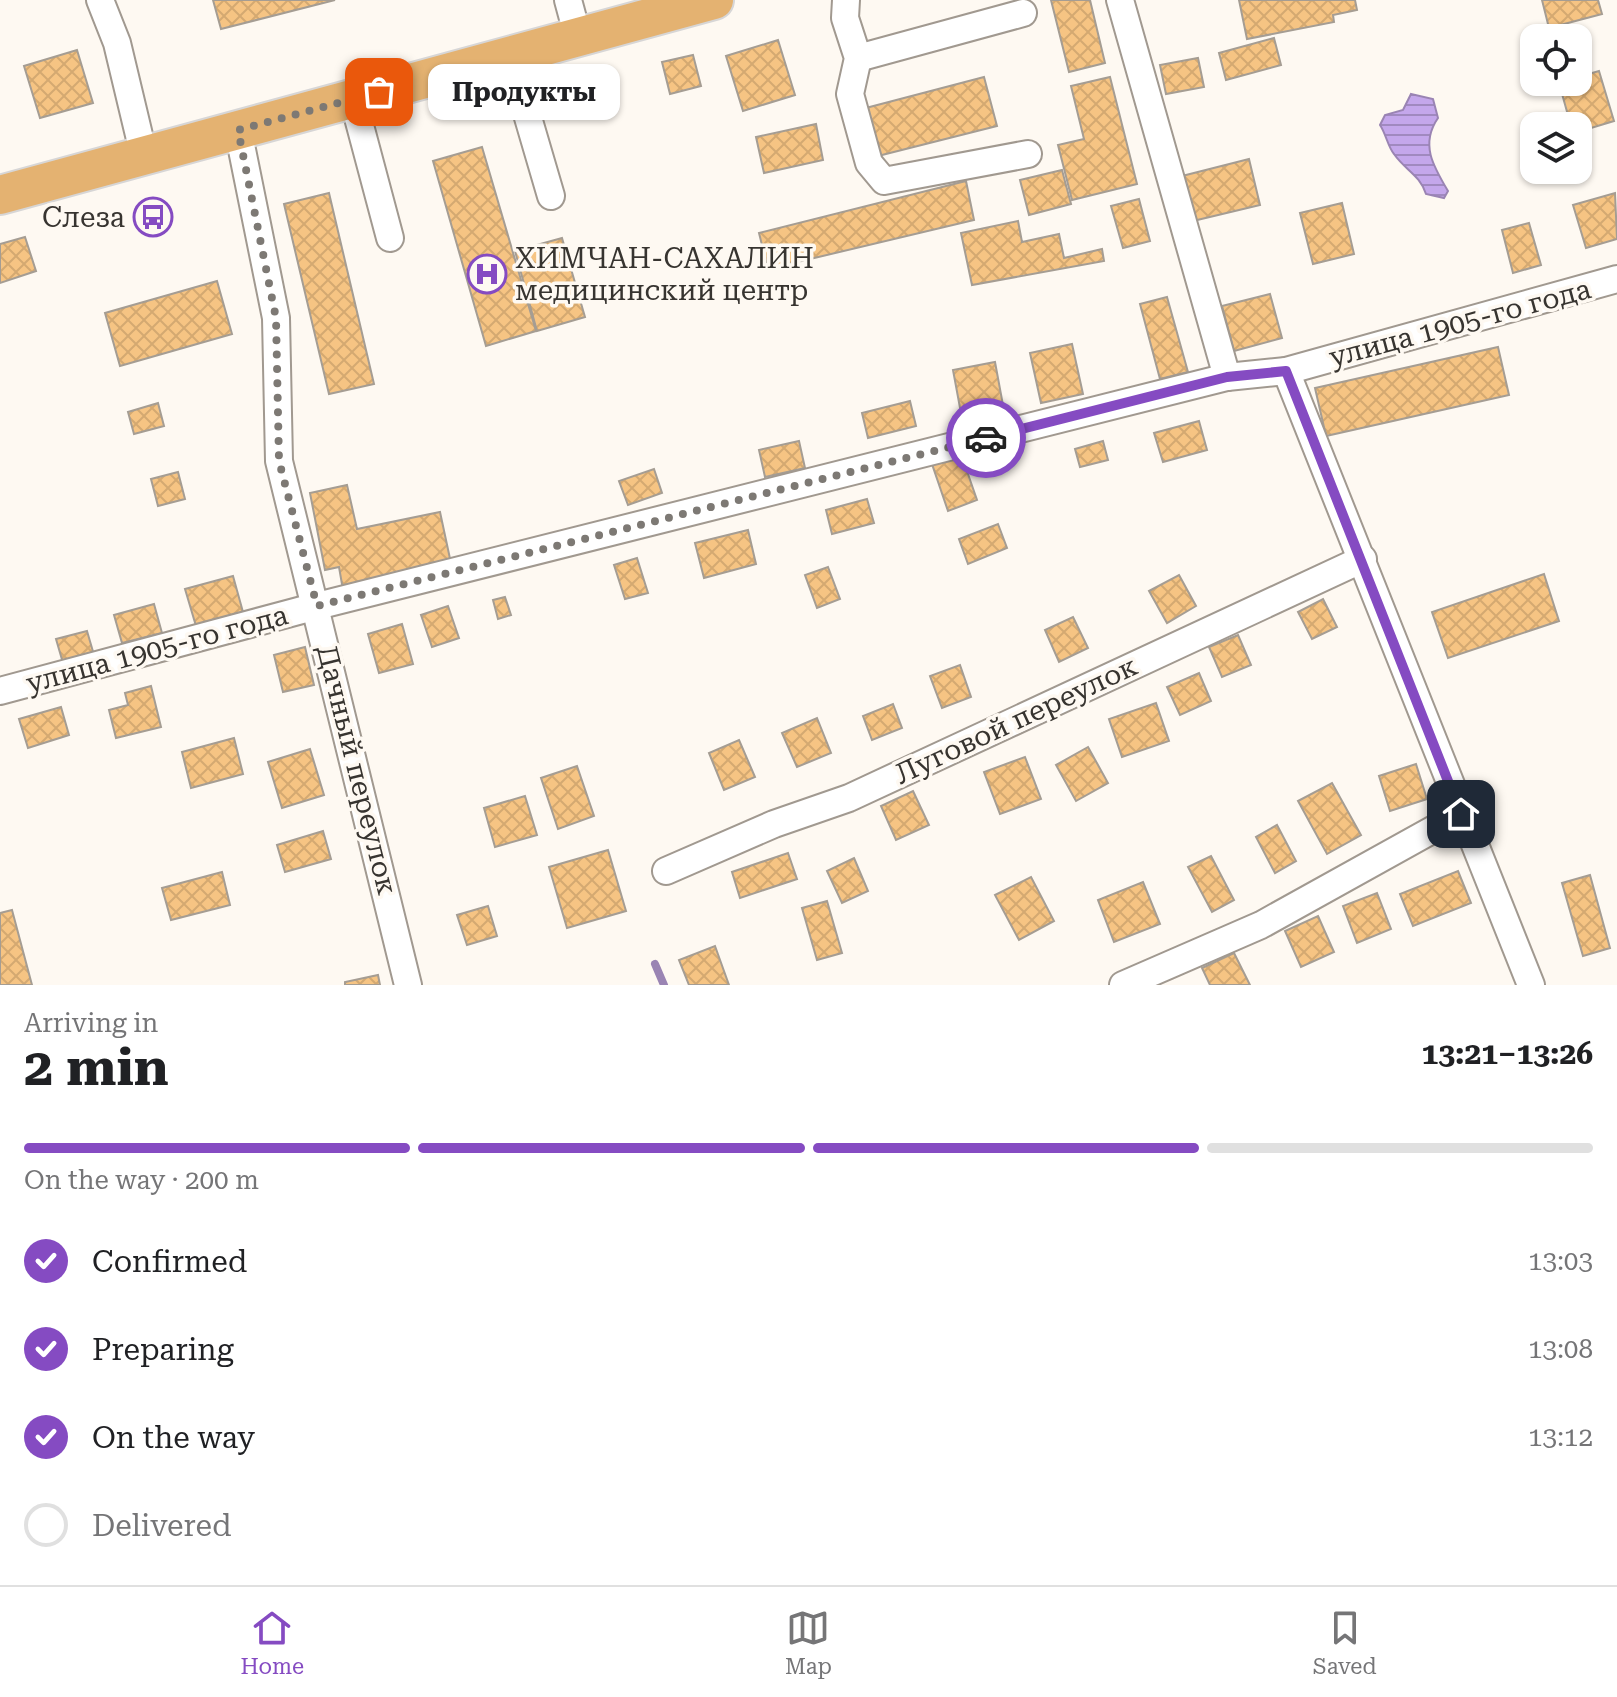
<!DOCTYPE html>
<html lang="en">
<head>
<meta charset="utf-8">
<style>
	body { margin:0; font-family:"Roboto Serif",serif; background:#f6f6f6; color:#202124; height:100vh; display:flex; flex-direction:column; font-size:30px; white-space:nowrap }
	* { box-sizing:border-box; margin:0 }
	p { font-size:26px; color:#757577 }
	.icon { flex:none; width:44px; height:44px; fill:none; stroke:currentColor; stroke-width:2; stroke-linecap:round; stroke-linejoin:round }
	.map { position:relative; height:985px; overflow:hidden }
	.side { display:flex; flex-direction:column; background:#fff; flex:1 }
	.side>* { flex:none }
	.controls { position:absolute; left:1520px; top:24px; display:grid; gap:16px }
	.controls a { display:grid; place-items:center; width:72px; height:72px; border-radius:16px; background:#fff; box-shadow:0 2px 6px #0004; font-size:40px }
	.pin { position:absolute; display:grid; place-items:center; width:68px; height:68px; color:#fff; margin:-34px; border-radius:16px; box-shadow:0 4px 12px #0006 }
	.courier { position:absolute; display:grid; place-items:center; width:80px; height:80px; margin:-40px; border:6px solid #854bc2; border-radius:50%; background:#fff; color:#222; box-shadow:0 2px 10px #0007 }
	.bubble { position:absolute; height:56px; border-radius:16px; background:#fff; box-shadow:0 2px 6px #0004; font-size:26px; font-weight:700; line-height:56px; text-align:center }
	.headline em { font-style:normal; font-weight:700 }
	.headline div { display:flex; flex-direction:column-reverse }
	.headline { display:flex; align-items:center; justify-content:space-between; height:136px; padding:0 24px }
	h1 { font-size:52px; font-weight:700; line-height:60px }
	.bar { display:grid; grid-template-columns:repeat(4,1fr); gap:12px 8px; align-content:center; height:96px; padding:0 24px }
	.bar i { height:10px; border-radius:6px; background:#e0e0e0 }
	.bar .active { background:#854bc2 }
	.bar p { grid-column:span 4 }
	ol { padding:0 24px; list-style:none }
	li { display:flex; align-items:center; gap:24px; height:88px }
	li p { margin-inline-start:auto }
	li .icon { padding:8px; border-radius:50%; background:#854bc2; color:#fff; stroke-width:4 }
	li:last-child { color:#757577 }
	li i { width:44px; height:44px; border:4px solid #e0e0e0; border-radius:50% }
	.dock { display:flex; justify-content:space-around; align-items:center; height:112px; border-top:2px solid #e0e0e0; background:#fff; font-size:22px; color:#757577 }
	.dock a { display:grid; justify-items:center; gap:4px }
	.dock .active { color:#854bc2 }
	.map>svg:first-child { display:block }
	.water { fill:url(#water-rules); stroke:#9a84b3; stroke-width:2 }
	.lines { fill:none; stroke-linecap:round; stroke-linejoin:round }
	.stream { stroke:#9a84b3; stroke-width:8 }
	.building { fill:url(#building-cross-hatch); stroke:#a59d93; stroke-width:2 }
	.minor-casing { stroke:#a19990; stroke-width:30 }
	.highway-casing { stroke:#d7d6d6; stroke-width:42 }
	.minor { stroke:#fff; stroke-width:26 }
	.highway { stroke:#e4b271; stroke-width:38 }
	.done { stroke:#7d7974; stroke-width:8; stroke-dasharray:0 14.4 }
	.route { stroke:#854bc2; stroke-width:10 }
	.labels { text-anchor:middle; dominant-baseline:central; stroke-width:7; stroke-linejoin:round; paint-order:stroke }
	.poi-label { font-size:28px; fill:#373430; stroke:#fef9f2; text-anchor:end }
	.street-label { font-size:28px; fill:#373430; stroke:#fef9f2 }
</style>
</head>
<body>
<div class="map">
<svg width="1617" height="985" viewBox="0 0 1617 985">
	<defs>
		<pattern id="water-rules" width="6" height="5" patternUnits="userSpaceOnUse" patternTransform="scale(2)"><rect width="6" height="5" fill="#c4a7eb"/><path d="M0 2.5h6" fill="none" stroke="#a089bf"/></pattern>
		<pattern id="building-cross-hatch" width="8" height="8" patternUnits="userSpaceOnUse" patternTransform="scale(2)"><rect width="8" height="8" fill="#f6c483"/><path d="M0 0l8 8M0 8l8-8" fill="none" stroke="#d4a971"/></pattern>
	</defs>
	<rect width="100%" height="100%" fill="#fef9f2"/>
	<path class="water" d="M1411 94 1433 99 1438 118C1420 144 1433 166 1448 191L1444 198 1426 194C1420 175 1405 170 1394 154 1388 147 1386 134 1380 125L1385 115 1403 110Z"/>
	<g class="lines">
		<path class="stream" d="M655 964 664 985"/>
	</g>
	<g class="building">
		<path d="M213 0H335L221 29Z"/>
		<path d="M1051 0H1090L1105 63 1069 72Z"/>
		<path d="M1239 0H1355L1357 10 1333 15 1334 22 1247 39Z"/>
		<path d="M1542 0H1598L1602 14 1549 28Z"/>
		<path d="M1274 38 1281 65 1226 80 1219 53Z"/>
		<path d="M778 40 795 95 743 111 726 56Z"/>
		<path d="M77 50 93 103 40 118 24 66Z"/>
		<path d="M693 55 701 86 670 94 662 62Z"/>
		<path d="M1198 58 1204 87 1166 94 1160 65Z"/>
		<path d="M1599 71 1614 121 1578 132V126H1571L1559 83 1578 82V77Z"/>
		<path d="M984 77 997 126 874 157 862 109Z"/>
		<path d="M1110 77 1137 184 1072 200 1058 145 1084 139 1071 86Z"/>
		<path d="M816 124 823 160 764 173 756 137Z"/>
		<path d="M482 147 536 331 486 346 433 161Z"/>
		<path d="M1249 159 1260 205 1193 221 1182 176Z"/>
		<path d="M1062 170 1071 204 1029 215 1020 180Z"/>
		<path d="M966 181 974 220 768 269 759 233Z"/>
		<path d="M329 193 374 384 329 394 284 204Z"/>
		<path d="M1615 193 1617 239 1586 248 1573 205Z"/>
		<path d="M1139 199 1150 241 1123 248 1111 206Z"/>
		<path d="M1342 203 1354 254 1313 264 1300 213Z"/>
		<path d="M1018 221 1022 242 1059 234 1064 258 1102 249 1104 261 972 285 961 233Z"/>
		<path d="M1529 223 1541 265 1513 273 1502 230Z"/>
		<path d="M25 237 36 271 0 283V244Z"/>
		<path d="M562 238 585 317 537 331 515 251Z"/>
		<path d="M217 281 232 334 120 366 105 313Z"/>
		<path d="M1270 294 1282 338 1234 351 1222 306Z"/>
		<path d="M1167 297 1188 372 1160 379 1140 304Z"/>
		<path d="M1072 344 1083 394 1041 403 1030 353Z"/>
		<path d="M1498 347 1509 395 1326 436 1315 388Z"/>
		<path d="M995 362 1005 416 963 424 953 370Z"/>
		<path d="M910 401 916 426 868 438 862 413Z"/>
		<path d="M158 403 164 426 134 434 128 412Z"/>
		<path d="M1199 421 1207 450 1163 462 1154 433Z"/>
		<path d="M799 441 805 468 765 477 759 450Z"/>
		<path d="M1103 441 1108 460 1080 467 1075 449Z"/>
		<path d="M961 454 977 500 948 511 932 464Z"/>
		<path d="M654 469 662 493 628 505 619 481Z"/>
		<path d="M178 472 185 499 158 506 151 479Z"/>
		<path d="M347 485 357 529 440 512 452 568 343 590 339 567 325 570 310 493Z"/>
		<path d="M867 499 874 523 832 534 826 510Z"/>
		<path d="M998 524 1007 548 968 564 959 539Z"/>
		<path d="M748 530 756 564 704 578 695 543Z"/>
		<path d="M637 558 648 593 625 599 614 565Z"/>
		<path d="M828 567 840 599 817 608 805 575Z"/>
		<path d="M1544 574 1559 621 1448 658 1432 612Z"/>
		<path d="M1179 575 1196 606 1167 623 1149 591Z"/>
		<path d="M233 576 243 612 196 626 185 589Z"/>
		<path d="M505 597 511 615 498 619 493 600Z"/>
		<path d="M1323 599 1337 627 1312 639 1298 612Z"/>
		<path d="M154 604 162 633 122 643 114 615Z"/>
		<path d="M448 606 459 638 432 647 421 615Z"/>
		<path d="M1073 617 1088 648 1059 662 1045 630Z"/>
		<path d="M402 624 413 664 379 673 368 634Z"/>
		<path d="M87 631 94 655 63 663 56 639Z"/>
		<path d="M1238 635 1251 665 1222 677 1209 647Z"/>
		<path d="M305 647 314 685 283 692 274 655Z"/>
		<path d="M960 665 971 697 942 708 930 676Z"/>
		<path d="M1199 673 1211 701 1180 715 1167 687Z"/>
		<path d="M151 686 161 727 116 738 109 710 128 705 125 693Z"/>
		<path d="M1156 703 1169 741 1122 757 1109 719Z"/>
		<path d="M893 704 902 728 872 740 863 716Z"/>
		<path d="M61 707 69 735 28 748 19 719Z"/>
		<path d="M817 718 831 753 797 767 782 733Z"/>
		<path d="M234 738 243 774 191 788 182 752Z"/>
		<path d="M739 740 755 777 724 790 709 753Z"/>
		<path d="M1088 747 1108 783 1076 801 1056 765Z"/>
		<path d="M310 749 324 795 282 808 268 762Z"/>
		<path d="M1025 757 1041 799 1000 814 984 772Z"/>
		<path d="M1416 764 1427 799 1390 811 1379 776Z"/>
		<path d="M577 766 594 816 558 829 541 778Z"/>
		<path d="M1332 783 1361 835 1327 854 1298 801Z"/>
		<path d="M913 791 929 825 896 840 881 806Z"/>
		<path d="M525 796 537 835 495 847 484 808Z"/>
		<path d="M1277 825 1296 861 1275 873 1256 837Z"/>
		<path d="M323 831 331 859 285 872 277 845Z"/>
		<path d="M608 850 626 911 567 928 549 867Z"/>
		<path d="M788 853 797 879 740 898 732 872Z"/>
		<path d="M1211 856 1234 900 1212 912 1188 867Z"/>
		<path d="M854 858 868 891 842 903 827 871Z"/>
		<path d="M1458 871 1471 903 1413 926 1400 894Z"/>
		<path d="M222 872 230 905 171 920 162 888Z"/>
		<path d="M1590 875 1610 948 1583 956 1562 883Z"/>
		<path d="M1031 877 1054 921 1019 940 995 895Z"/>
		<path d="M1143 882 1160 924 1114 942 1098 900Z"/>
		<path d="M1377 893 1391 929 1357 943 1343 906Z"/>
		<path d="M827 901 842 953 817 960 802 908Z"/>
		<path d="M488 906 497 936 467 945 457 915Z"/>
		<path d="M12 910 32 985H0V913Z"/>
		<path d="M1318 916 1334 952 1301 967 1285 931Z"/>
		<path d="M715 946 729 985H689L679 960Z"/>
		<path d="M1234 953 1250 985H1210L1202 968Z"/>
		<path d="M378 975 380 985H345V982Z"/>
	</g>
	<g class="lines">
		<defs>
			<g id="minor">
				<path d="M100 0 117 43 144 156"/>
				<path d="M568 0 578 37"/>
				<path d="M846 0 845 18 858 58 850 94 869 163 884 181 1028 154"/>
				<path d="M1120 0 1227 377"/>
				<path d="M510 56 551 196"/>
				<path d="M858 58 1023 13"/>
				<path d="M353 99 390 238"/>
				<path d="M238 130 276 318 279 461 408 985"/>
				<path d="M1286 371 1531 985"/>
				<path d="M0 691 317 606 1227 377 1286 371 1617 279"/>
				<path d="M666 871 774 824 849 798 1363 559"/>
				<path d="M1123 985 1261 925 1461 814"/>
			</g>
			<path id="highway" d="M0 195 714 0"/>
		</defs>
		<use href="#minor" class="minor-casing"/>
		<use href="#highway" class="highway-casing"/>
		<use href="#minor" class="minor"/>
		<use href="#highway" class="highway"/>
	</g>
	<g class="lines">
		<path class="done" d="M379 92 238 130 276 318 279 461 317 606 986 438"/>
		<path class="route" d="M986 438 1227 377 1286 371 1461 814"/>
	</g>
	<defs>
		<symbol id="bus-ring" viewBox="-11 -11 22 22"><circle r="9.5" fill="#fef9f2" stroke="#854bc2" stroke-width="1.5"/><path d="M-5-6H5V4H4V6H2V4H-2V6H-4V4H-5ZM-3.5-4V0h7V-4ZM-3.5 1.2v1.5H-2V1.2ZM2 1.2v1.5H3.5V1.2Z" fill="#854bc2"/></symbol>
		<symbol id="hospital-ring" viewBox="-11 -11 22 22"><circle r="9.5" fill="#fef9f2" stroke="#854bc2" stroke-width="1.5"/><path d="M-5-5h3v3.5h4V-5h3V5h-3V1.5h-4V5h-3Z" fill="#854bc2"/></symbol>
	</defs>
	<g fill-rule="evenodd">
		<use href="#bus-ring" x="131" y="195" width="44" height="44"/>
		<use href="#hospital-ring" x="465" y="252" width="44" height="44"/>
	</g>
	<g class="labels">
		<g class="poi-label">
			<text x="125" y="217">Слеза</text>
			<text x="515" y="258" text-anchor="start">ХИМЧАН-САХАЛИН<tspan x="515" dy="32">медицинский центр</tspan></text>
		</g>
		<g class="street-label">
			<text transform="translate(1460 323) rotate(-15)">улица 1905-го года</text>
			<text transform="translate(157 649) rotate(-15)">улица 1905-го года</text>
			<text transform="translate(1016 720) rotate(-25)">Луговой переулок</text>
			<text transform="translate(357 770) rotate(76)">Дачный переулок</text>
		</g>
	</g>
</svg>
<div class="controls">
<a><svg class="icon" aria-label="locate" viewBox="0 0 24 24"><circle cx="12" cy="12" r="6"/><path d="M12 2v4M12 18v4M2 12h4M18 12h4"/></svg></a>
<a><svg class="icon" aria-label="layers" viewBox="0 0 24 24"><path d="M12 4l9 5-9 5-9-5zM3 14l9 5 9-5"/></svg></a>
</div>
<div class="pin" style="left:379px;top:92px;background:#ea580c"><svg class="icon" aria-label="bag" viewBox="0 0 24 24"><path d="M5 8h14l-1 12H6zM9 8a3 3 0 0 1 6 0"/></svg></div>
<div class="pin" style="left:1461px;top:814px;background:#1f2937"><svg class="icon" aria-label="home" viewBox="0 0 24 24"><path d="M3 11l9-7 9 7M6 9v11h12V9"/></svg></div>
<div class="courier" style="left:986px;top:438px"><svg class="icon" aria-label="car" viewBox="0 0 24 24"><path d="M5 17H2v-5l4-1 3-4h7l3 4 3 1v5h-3M9 17h6M6 11h13"/><circle cx="7" cy="17" r="2"/><circle cx="17" cy="17" r="2"/></svg></div>
<div class="bubble" style="left:428px;top:64px;width:192px">Продукты</div>
</div>
<section class="side">
<div class="headline"><div><h1>2 min</h1><p>Arriving in</p></div><em>13:21–13:26</em></div>
<div class="bar"><i class="active"></i><i class="active"></i><i class="active"></i><i></i><p>On the way · 200 m</p></div>
<ol>
<li><svg class="icon" aria-label="check" viewBox="0 0 24 24"><path d="M5 12l5 5 9-10"/></svg>Confirmed<p>13:03</p></li>
<li><svg class="icon" aria-label="check" viewBox="0 0 24 24"><path d="M5 12l5 5 9-10"/></svg>Preparing<p>13:08</p></li>
<li><svg class="icon" aria-label="check" viewBox="0 0 24 24"><path d="M5 12l5 5 9-10"/></svg>On the way<p>13:12</p></li>
<li><i></i>Delivered</li>
</ol>
</section>
<nav class="dock">
<a class="active"><svg class="icon" aria-label="home" viewBox="0 0 24 24"><path d="M3 11l9-7 9 7M6 9v11h12V9"/></svg>Home</a>
<a><svg class="icon" aria-label="map" viewBox="0 0 24 24"><path d="M3 6l6-2 6 2 6-2v14l-6 2-6-2-6 2zM9 4v14M15 6v14"/></svg>Map</a>
<a><svg class="icon" aria-label="saved" viewBox="0 0 24 24"><path d="M7 4h10v16l-5-4-5 4z"/></svg>Saved</a>
</nav>
</body>
</html>
